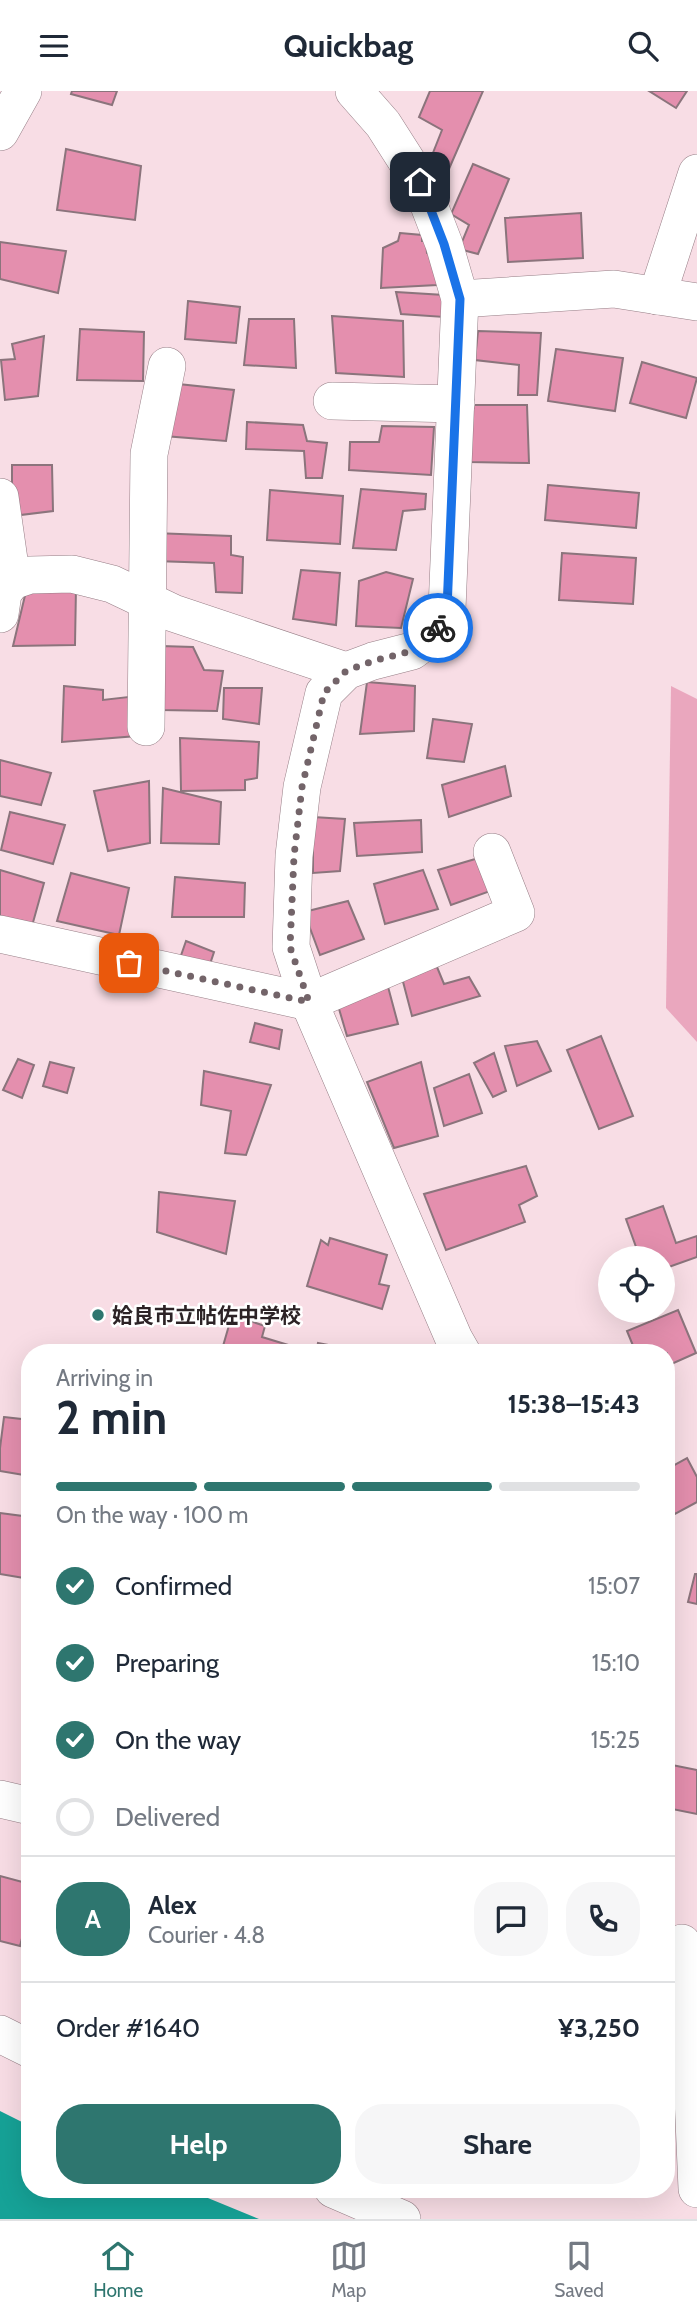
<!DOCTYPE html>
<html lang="en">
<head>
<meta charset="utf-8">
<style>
	body { margin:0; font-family:Cabin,"Noto Sans JP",sans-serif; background:#f6f6f7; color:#1f2937; height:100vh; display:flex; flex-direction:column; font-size:26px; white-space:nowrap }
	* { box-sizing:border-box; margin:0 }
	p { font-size:23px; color:#747a83 }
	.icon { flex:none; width:38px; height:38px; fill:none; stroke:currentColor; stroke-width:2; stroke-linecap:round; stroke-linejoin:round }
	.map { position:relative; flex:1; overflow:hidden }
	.panel { position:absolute; left:21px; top:1253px; width:654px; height:854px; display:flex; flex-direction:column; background:#fff; border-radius:28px; box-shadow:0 7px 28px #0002 }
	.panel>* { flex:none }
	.controls { position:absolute; left:598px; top:1155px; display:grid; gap:14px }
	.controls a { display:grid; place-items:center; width:77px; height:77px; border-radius:50%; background:#fff; box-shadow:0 7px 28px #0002; font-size:35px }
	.pin { position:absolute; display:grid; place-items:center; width:60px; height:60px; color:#fff; margin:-30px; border-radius:14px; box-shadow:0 4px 10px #0006 }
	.courier { position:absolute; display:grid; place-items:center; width:70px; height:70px; margin:-35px; border:5px solid #1a73e8; border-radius:50%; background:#fff; color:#222; box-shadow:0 2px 9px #0007 }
	.overview em { font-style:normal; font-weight:800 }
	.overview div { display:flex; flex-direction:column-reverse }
	.overview { display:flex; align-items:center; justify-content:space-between; height:119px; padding:0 35px }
	h1 { font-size:46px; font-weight:800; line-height:52px }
	.bar { display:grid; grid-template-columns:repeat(4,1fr); gap:10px 7px; align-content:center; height:84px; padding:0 35px }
	.bar i { height:9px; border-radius:5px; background:#e0e1e3 }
	.bar .active { background:#2e766f }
	.bar p { grid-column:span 4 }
	.line { display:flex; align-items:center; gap:18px; padding:0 35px; border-top:2px solid #e0e1e3 }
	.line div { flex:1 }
	.round { display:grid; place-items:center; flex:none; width:74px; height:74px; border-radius:28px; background:#f6f6f7 }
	ol { padding:0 35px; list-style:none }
	li { display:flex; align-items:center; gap:21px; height:77px }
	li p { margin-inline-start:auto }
	li .icon { padding:7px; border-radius:50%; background:#2e766f; color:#fff; stroke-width:4 }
	li:last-child { color:#747a83 }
	li i { width:38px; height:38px; border:4px solid #e0e1e3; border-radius:50% }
	.action { display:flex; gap:14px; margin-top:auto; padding:14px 35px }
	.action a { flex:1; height:80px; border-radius:28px; background:#2e766f; color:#fff; font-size:28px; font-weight:800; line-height:80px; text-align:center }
	.action a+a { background:#f6f6f7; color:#1f2937 }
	header { display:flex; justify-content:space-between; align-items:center; height:91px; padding:0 35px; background:#fff; font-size:32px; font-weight:800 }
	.menu { display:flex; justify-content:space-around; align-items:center; height:98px; border-top:2px solid #e0e1e3; background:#fff; font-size:19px; color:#747a83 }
	.menu a { display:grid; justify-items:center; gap:4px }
	.menu .active { color:#2e766f }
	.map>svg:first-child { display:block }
	.green { fill:#eaa7be }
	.water { fill:#16a297 }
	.building { fill:#e48fae; stroke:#8b747c; stroke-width:2 }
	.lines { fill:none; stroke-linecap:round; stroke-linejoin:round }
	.minor-casing { stroke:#967e86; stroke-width:38 }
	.minor { stroke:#fff; stroke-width:37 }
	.done { stroke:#736469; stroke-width:7; stroke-dasharray:0 12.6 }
	.route { stroke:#1a73e8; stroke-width:9 }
	.poi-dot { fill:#2e766f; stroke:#fff; stroke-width:2.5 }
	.labels { text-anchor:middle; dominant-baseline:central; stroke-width:5; stroke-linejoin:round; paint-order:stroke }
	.poi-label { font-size:21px; font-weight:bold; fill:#2c2326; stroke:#fff; text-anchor:start }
</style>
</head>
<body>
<header><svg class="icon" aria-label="menu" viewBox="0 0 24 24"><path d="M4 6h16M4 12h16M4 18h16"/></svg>Quickbag<svg class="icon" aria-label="search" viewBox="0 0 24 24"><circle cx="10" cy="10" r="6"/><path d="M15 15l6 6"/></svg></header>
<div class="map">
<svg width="697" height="2128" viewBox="0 0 697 2128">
	<rect width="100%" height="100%" fill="#f8dde5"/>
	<path class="green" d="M671 595 697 608V951L666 917Z"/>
	<path class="water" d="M0 2020 30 2035V2098H186L259 2128H0Z"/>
	<g class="building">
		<path d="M72 0H117L112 14 71 3Z"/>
		<path d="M430 0H483L445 87 427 77 442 39 419 26Z"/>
		<path d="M649 0H687L676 17Z"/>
		<path d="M66 58 141 75 135 129 57 119Z"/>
		<path d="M473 73 509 88 478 163 459 158 469 134 451 123Z"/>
		<path d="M581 122 583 167 508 171 505 127Z"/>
		<path d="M400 142 422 144V150H426L427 162 442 167 437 194 381 197 383 157 398 150Z"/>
		<path d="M0 151 66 160 58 202 0 188Z"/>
		<path d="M396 201 444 204V226L401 223Z"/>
		<path d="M188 210 240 216 236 252 185 248Z"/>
		<path d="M332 225 403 230 404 286 336 282Z"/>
		<path d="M249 228H294L296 277 244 274Z"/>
		<path d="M80 238 144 241 143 290 77 289Z"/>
		<path d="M478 240 541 242 537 304H518L519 274 475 269Z"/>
		<path d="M44 245 38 305 5 309 1 269 15 268 12 253Z"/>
		<path d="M556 258 623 267 615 320 548 310Z"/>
		<path d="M642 271 697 287 686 327 630 312Z"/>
		<path d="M169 292 234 299 226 350 164 345Z"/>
		<path d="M473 314H527L529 372 469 371Z"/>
		<path d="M247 331 303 334 307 350 327 352 322 387H306L304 360 246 358Z"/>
		<path d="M382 335 434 336 431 384 349 379 350 351H379Z"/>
		<path d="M12 374H52L53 420 12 425Z"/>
		<path d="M548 394 639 402 636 437 545 429Z"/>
		<path d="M361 398 426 403 425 418 403 420 396 459 353 457Z"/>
		<path d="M270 399 343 405 340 453 267 449Z"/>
		<path d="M154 442 231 445V464L243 466 242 502 216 501 214 472 155 470Z"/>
		<path d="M562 462 636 467 633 513 559 509Z"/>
		<path d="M301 479 340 482 336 534 293 528Z"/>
		<path d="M386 481 413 488 401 537 356 535 359 490Z"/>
		<path d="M27 496H76L75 554 13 555Z"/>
		<path d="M161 555 193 556 204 579 223 580 217 620 161 619Z"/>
		<path d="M367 591 415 595 414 640 360 643Z"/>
		<path d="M64 595 103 599V609L137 605V645L62 651Z"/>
		<path d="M224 597H262L259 633 223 628Z"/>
		<path d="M433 628 472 633 464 671 427 667Z"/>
		<path d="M180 647 259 651 257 687 245 689V699L181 700Z"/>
		<path d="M0 669 51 682 41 714 0 705Z"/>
		<path d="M505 675 511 705 449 726 442 694Z"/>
		<path d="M149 690 150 752 108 760 94 700Z"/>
		<path d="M163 697 221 711 219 753 161 752Z"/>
		<path d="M10 721 65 734 53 773 1 759Z"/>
		<path d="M313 726 345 728 340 780 313 782Z"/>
		<path d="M421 729 422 761 357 765 354 732Z"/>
		<path d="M482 766 496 798 451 814 438 779Z"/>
		<path d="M0 779 44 792 32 835 0 826Z"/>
		<path d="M423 779 438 818 385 833 374 793Z"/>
		<path d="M71 782 129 797 119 844 57 830Z"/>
		<path d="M175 786 245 792 244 826H172Z"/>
		<path d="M348 810 364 848 320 864 304 821Z"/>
		<path d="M186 850 214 861 207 882 177 876Z"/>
		<path d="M437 876 444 893 469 886 480 905 412 925 401 883Z"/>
		<path d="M387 892 398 933 347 945 337 911Z"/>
		<path d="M255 932 282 939 279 958 250 951Z"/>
		<path d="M601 945 633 1025 599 1038 567 959Z"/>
		<path d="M537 950 551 980 517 995 505 955Z"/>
		<path d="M494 962 506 1000 493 1006 474 972Z"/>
		<path d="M18 968 34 974 22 1007 3 999Z"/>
		<path d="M50 971 74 977 67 1002 43 995Z"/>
		<path d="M421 971 438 1045 394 1057 367 991Z"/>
		<path d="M204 980 271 994 246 1064 225 1062 231 1020 201 1014Z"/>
		<path d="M469 983 482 1022 444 1035 434 997Z"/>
		<path d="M526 1075 537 1105 519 1114 525 1131 446 1159 424 1103Z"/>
		<path d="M159 1101 235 1110 226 1163 157 1141Z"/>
		<path d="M663 1115 676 1152 697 1145V1166L663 1178V1167H640L626 1128Z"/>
		<path d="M330 1147 387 1164 379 1193 389 1195 382 1218 307 1195 321 1149 328 1154Z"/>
		<path d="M678 1219 696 1262 667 1275V1262H636L627 1240Z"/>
		<path d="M232 1224 265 1235 262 1246 298 1257 296 1262H221Z"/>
		<path d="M318 1252 370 1262H316Z"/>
		<path d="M4 1326 30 1329V1385L0 1380V1357Z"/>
		<path d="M687 1367 697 1386V1411L675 1423 667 1409V1378Z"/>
		<path d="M0 1422 30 1426V1488L0 1483Z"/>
		<path d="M695 1483H697V1513L688 1511Z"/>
		<path d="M667 1673 697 1679V1723L667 1717Z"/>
		<path d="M0 1785 30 1793V1816L20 1855 0 1850Z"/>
	</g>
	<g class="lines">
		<defs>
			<g id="minor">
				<path d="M354 0 383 33 420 91 444 153 460 208 447 518 435 543 412 560 373 570 346 580 324 602 302 696 294 765 291 856 309 911 454 1248 462 1262"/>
				<path d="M0 41 23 0"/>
				<path d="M657 205 697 82"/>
				<path d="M460 208 614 198 697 211"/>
				<path d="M332 310 456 313"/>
				<path d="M0 406 12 490 3 502 0 523"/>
				<path d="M12 490 30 484 72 483 112 493 173 522 346 580"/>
				<path d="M146 636 149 363 167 275"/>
				<path d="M0 843 309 911 516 822 492 761"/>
				<path d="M0 1708 30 1715"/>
				<path d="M682 1852 693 2006 697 2098"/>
				<path d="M0 1943 30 1958"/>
				<path d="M333 2098 402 2128"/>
			</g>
		</defs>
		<use href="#minor" class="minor-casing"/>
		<use href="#minor" class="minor"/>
	</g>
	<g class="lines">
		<path class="done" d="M129 872 309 911 290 856 294 765 302 696 324 602 346 580 373 570 412 560 435 542 438 537"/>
		<path class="route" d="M420 91 444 153 460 208 447 518 438 537"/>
	</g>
	<circle class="poi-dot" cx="98" cy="1224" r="7"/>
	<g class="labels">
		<g class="poi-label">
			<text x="112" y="1224">姶良市立帖佐中学校</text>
		</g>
	</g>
</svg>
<div class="controls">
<a><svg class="icon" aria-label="locate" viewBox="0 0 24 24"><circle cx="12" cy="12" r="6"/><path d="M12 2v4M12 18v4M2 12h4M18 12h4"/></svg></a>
</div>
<div class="pin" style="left:129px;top:872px;background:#ea580c"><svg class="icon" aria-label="bag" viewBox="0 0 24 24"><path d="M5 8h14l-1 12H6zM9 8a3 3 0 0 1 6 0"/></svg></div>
<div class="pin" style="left:420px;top:91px;background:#1f2937"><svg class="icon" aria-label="home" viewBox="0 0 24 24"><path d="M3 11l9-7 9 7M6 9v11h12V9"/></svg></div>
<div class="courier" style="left:438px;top:537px"><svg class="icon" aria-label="bike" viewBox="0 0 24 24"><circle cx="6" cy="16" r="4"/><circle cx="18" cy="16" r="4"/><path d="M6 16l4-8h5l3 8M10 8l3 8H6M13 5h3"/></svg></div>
<section class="panel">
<div class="overview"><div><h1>2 min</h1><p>Arriving in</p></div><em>15:38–15:43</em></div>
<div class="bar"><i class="active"></i><i class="active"></i><i class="active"></i><i></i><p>On the way · 100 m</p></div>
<ol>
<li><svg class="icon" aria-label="check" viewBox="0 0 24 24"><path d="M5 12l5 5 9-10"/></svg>Confirmed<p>15:07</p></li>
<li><svg class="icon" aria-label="check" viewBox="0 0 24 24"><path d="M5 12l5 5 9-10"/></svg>Preparing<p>15:10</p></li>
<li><svg class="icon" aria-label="check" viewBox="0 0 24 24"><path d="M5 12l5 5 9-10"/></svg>On the way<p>15:25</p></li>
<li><i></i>Delivered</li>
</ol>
<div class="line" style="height:126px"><b class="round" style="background:#2e766f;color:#fff">A</b><div><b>Alex</b><p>Courier · 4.8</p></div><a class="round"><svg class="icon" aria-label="chat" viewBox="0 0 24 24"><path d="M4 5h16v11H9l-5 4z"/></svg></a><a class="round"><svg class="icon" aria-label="phone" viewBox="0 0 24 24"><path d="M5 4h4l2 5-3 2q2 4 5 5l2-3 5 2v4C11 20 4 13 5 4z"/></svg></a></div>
<div class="line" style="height:91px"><div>Order #1640</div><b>¥3,250</b></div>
<div class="action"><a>Help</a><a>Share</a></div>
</section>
</div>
<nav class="menu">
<a class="active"><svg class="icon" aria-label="home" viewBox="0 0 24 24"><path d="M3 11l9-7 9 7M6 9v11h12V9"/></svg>Home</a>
<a><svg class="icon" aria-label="map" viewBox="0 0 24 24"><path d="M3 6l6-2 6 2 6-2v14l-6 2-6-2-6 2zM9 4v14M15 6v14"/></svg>Map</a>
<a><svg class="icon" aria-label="saved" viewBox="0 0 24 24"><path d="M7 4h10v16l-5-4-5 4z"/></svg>Saved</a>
</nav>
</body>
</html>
